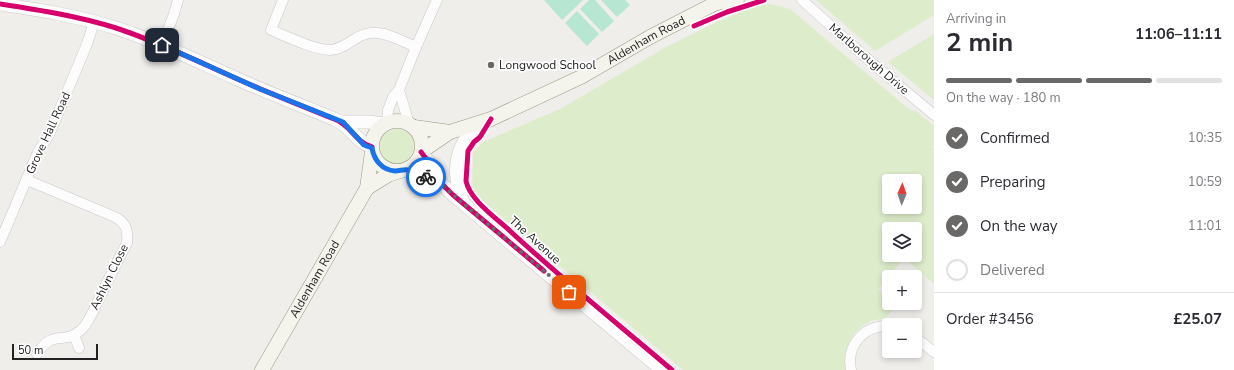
<!DOCTYPE html>
<html lang="en">
<head>
<meta charset="utf-8">
<style>
	body { margin:0; font-family:"Nunito Sans",sans-serif; background:#f7f7f7; color:#2b2b33; height:100vh; display:flex; flex-direction:column; font-size:15px; white-space:nowrap }
	* { box-sizing:border-box; margin:0 }
	p { font-size:13px; color:#7c7c81 }
	.icon { flex:none; width:22px; height:22px; fill:none; stroke:currentColor; stroke-width:2; stroke-linecap:round; stroke-linejoin:round }
	.map { position:relative; flex:1; overflow:hidden }
	.side { display:flex; flex-direction:column; background:#fff; width:300px }
	.side>* { flex:none }
	.needle { width:26px; rotate:2deg }
	.controls { position:absolute; left:882px; top:174px; display:grid; gap:8px }
	.controls a { display:grid; place-items:center; width:40px; height:40px; border-radius:4px; background:#fff; box-shadow:0 2px 6px #0003; font-size:20px }
	.scale { position:absolute; left:12px; bottom:10px; width:86px; box-sizing:border-box; padding-left:4px; border:2px solid #222; border-top:0; font-size:11px; line-height:14px; white-space:nowrap; color:#222; -webkit-text-stroke:3px #fff; paint-order:stroke }
	.pin { position:absolute; display:grid; place-items:center; width:34px; height:34px; color:#fff; margin:-17px; border-radius:8px; box-shadow:0 2px 6px #0006 }
	.courier { position:absolute; display:grid; place-items:center; width:40px; height:40px; margin:-20px; border:3px solid #1a73e8; border-radius:50%; background:#fff; color:#222; box-shadow:0 1px 5px #0007 }
	.overview em { font-style:normal; font-weight:700 }
	.overview div { display:flex; flex-direction:column-reverse }
	.overview { display:flex; align-items:center; justify-content:space-between; height:68px; padding:0 12px }
	h1 { font-size:26px; font-weight:700; line-height:30px }
	.bar { display:grid; grid-template-columns:repeat(4,1fr); gap:6px 4px; align-content:center; height:48px; padding:0 12px }
	.bar i { height:5px; border-radius:3px; background:#e1e1e2 }
	.bar .on { background:#6a6968 }
	.bar p { grid-column:span 4 }
	.line { display:flex; align-items:center; gap:10px; padding:0 12px; border-top:1px solid #e1e1e2 }
	.line div { flex:1 }
	ol { padding:0 12px; list-style:none }
	li { display:flex; align-items:center; gap:12px; height:44px }
	li p { margin-inline-start:auto }
	li .icon { padding:4px; border-radius:50%; background:#6a6968; color:#fff; stroke-width:4 }
	li:last-child { color:#7c7c81 }
	li i { width:22px; height:22px; border:2px solid #e1e1e2; border-radius:50% }
	main { display:flex; flex:1; min-height:0 }
	.map>svg:first-child { display:block }
	.grass { fill:#ddeccb; fill-rule:evenodd }
	.pitch { fill:#b7e6d2 }
	.lines { fill:none; stroke-linecap:round; stroke-linejoin:round }
	.minor-casing { stroke:#c9c8c7; stroke-width:11 }
	.tertiary-casing { stroke:#c9c8c7; stroke-width:14 }
	.secondary-casing { stroke:#999a82; stroke-width:15 }
	.minor { stroke:#fdfcfc; stroke-width:10 }
	.tertiary { stroke:#fdfcfc; stroke-width:13 }
	.secondary { stroke:#f4f4ed; stroke-width:14 }
	.cycleway-casing { stroke:#fff; stroke-width:8 }
	.cycleway { stroke:#d6006c; stroke-width:5 }
	.done { stroke:#6a6968; stroke-width:4; stroke-dasharray:0 7.2 }
	.route { stroke:#1a73e8; stroke-width:5 }
	.poi-dot { fill:#6a6968; stroke:#fff; stroke-width:1.5 }
	.labels { text-anchor:middle; dominant-baseline:central; stroke-width:3.5; stroke-linejoin:round; paint-order:stroke }
	.street-label { font-size:12px; fill:#222; stroke:#fff }
	.poi-label { font-size:12px; fill:#222; stroke:#fff; text-anchor:start }
</style>
</head>
<body>
<main>
<div class="map">
<svg width="934" height="370" viewBox="0 0 934 370">
	<rect width="100%" height="100%" fill="#f0eeeb"/>
	<g class="grass">
		<path d="M816 0H934V15L875 51Z"/>
		<path d="M770 4 790 9 910 110 916 111 934 126V145L932 147 934 148V284L904 258 878 289 889 299V303H894L896 305C893 308 890 314 886 317 882 320 875 319 871 321 853 328 841 352 846 370H683L483 201 472 188 473 152 483 142 560 109 666 47 719 21 757 6ZM889 181H915V207H889ZM889 229H915V255H889Z"/>
		<path d="M934 34V100L888 62Z"/>
		<circle cx="397" cy="148" r="19"/>
	</g>
	<g class="pitch">
		<path d="M544 0H583L562 20Z"/>
		<path d="M589 0H595L614 21 602 32 580 9Z"/>
		<path d="M601 0H625L630 5 617 17Z"/>
		<path d="M577 11 599 34 587 46 565 23Z"/>
	</g>
	<g class="lines">
		<defs>
			<g id="minor">
				<path d="M283 0 271 30C288 37 312 49 330 50 339 50 347 44 355 39 377 25 394 38 416 47"/>
				<path d="M802 0 871 62 934 115"/>
				<path d="M162 45 174 14 178 0"/>
				<path d="M399 90 409 124"/>
				<path d="M387 123 388 110 393 97 399 90 416 47 437 0"/>
				<path d="M27 180 115 217C127 223 128 231 127 243 117 262 107 282 98 301 93 311 89 323 81 330 63 346 53 328 37 354"/>
				<path d="M0 242 38 152 49 135 87 44 94 22"/>
				<path d="M74 335 79 348"/>
				<path d="M915 337 934 352"/>
				<path d="M851 370C846 345 864 325 889 326"/>
			</g>
			<g id="tertiary">
				<path d="M0 4C39 10 78 16 116 28 156 41 195 60 233 77 266 92 300 105 334 119 351 125 355 142 372 147"/>
				<path d="M343 122H368L384 124"/>
				<path d="M421 152 431 165 438 180 453 195 662 370"/>
				<path d="M406 169 429 178 438 180"/>
				<path d="M463 202C451 171 455 146 479 123"/>
			</g>
			<g id="secondary">
				<path d="M716 3 737 0"/>
				<circle cx="397" cy="146" r="25"/>
				<path d="M414 127 450 132"/>
				<path id="s1" d="M422 151 450 132 491 119 581 77 650 37 716 3 719 0"/>
				<path d="M367 188 388 175 400 171"/>
				<path id="s2" d="M262 370 367 188 372 152"/>
			</g>
		</defs>
		<use href="#minor" class="minor-casing"/>
		<use href="#tertiary" class="tertiary-casing"/>
		<use href="#secondary" class="secondary-casing"/>
		<use href="#minor" class="minor"/>
		<use href="#tertiary" class="tertiary"/>
		<use href="#secondary" class="secondary"/>
		<defs>
			<g id="cycleway">
				<path d="M0 4C39 10 78 16 116 28 156 41 195 60 233 77 266 92 300 105 334 119 351 125 355 142 372 147"/>
				<path d="M694 26 727 12 764 0"/>
				<path d="M491 119 480 137 474 142 468 151 466 181C470 200 495 217 510 231 562 279 618 324 672 370"/>
				<path d="M421 152 431 165 438 180 453 195 544 271"/>
			</g>
		</defs>
		<use href="#cycleway" class="cycleway-casing"/>
		<use href="#cycleway" class="cycleway"/>
	</g>
	<g class="lines">
		<path class="done" d="M426 177 438 180 453 195 569 292"/>
		<path class="route" d="M162 45 260 89 343 122 364 145 372 148C374 160 382 170 395 171 400 171 404 169 408 170 415 171 420 175 426 177"/>
	</g>
	<circle class="poi-dot" cx="491" cy="65" r="4"/>
	<g class="labels">
		<g class="street-label">
			<text stroke="none"><textPath href="#s1" startOffset="251">Aldenham Road</textPath></text>
			<text transform="translate(869 59) rotate(41)">Marlborough Drive</text>
			<text transform="translate(48 133) rotate(-65)">Grove Hall Road</text>
			<text transform="translate(535 240) rotate(42)">The Avenue</text>
			<text transform="translate(109 277) rotate(-64)">Ashlyn Close</text>
			<text stroke="none"><textPath href="#s2" startOffset="105">Aldenham Road</textPath></text>
		</g>
		<g class="poi-label">
			<text x="499" y="65">Longwood School</text>
		</g>
	</g>
</svg>
<div class="controls">
<a><svg class="needle" viewBox="-14 -14 28 28"><path d="M0-13l5 13h-10z" fill="#e53935"/><path d="M0 13l5-13h-10z" fill="#7c7c81"/></svg></a>
<a><svg class="icon" aria-label="layers" viewBox="0 0 24 24"><path d="M12 4l9 5-9 5-9-5zM3 14l9 5 9-5"/></svg></a>
<a>+</a>
<a>−</a>
</div>
<div class="scale">50 m</div>
<div class="pin" style="left:569px;top:292px;background:#ea580c"><svg class="icon" aria-label="bag" viewBox="0 0 24 24"><path d="M5 8h14l-1 12H6zM9 8a3 3 0 0 1 6 0"/></svg></div>
<div class="pin" style="left:162px;top:45px;background:#1f2937"><svg class="icon" aria-label="home" viewBox="0 0 24 24"><path d="M3 11l9-7 9 7M6 9v11h12V9"/></svg></div>
<div class="courier" style="left:426px;top:177px"><svg class="icon" aria-label="bike" viewBox="0 0 24 24"><circle cx="6" cy="16" r="4"/><circle cx="18" cy="16" r="4"/><path d="M6 16l4-8h5l3 8M10 8l3 8H6M13 5h3"/></svg></div>
</div>
<section class="side">
<div class="overview"><div><h1>2 min</h1><p>Arriving in</p></div><em>11:06–11:11</em></div>
<div class="bar"><i class="on"></i><i class="on"></i><i class="on"></i><i></i><p>On the way · 180 m</p></div>
<ol>
<li><svg class="icon" aria-label="check" viewBox="0 0 24 24"><path d="M5 12l5 5 9-10"/></svg>Confirmed<p>10:35</p></li>
<li><svg class="icon" aria-label="check" viewBox="0 0 24 24"><path d="M5 12l5 5 9-10"/></svg>Preparing<p>10:59</p></li>
<li><svg class="icon" aria-label="check" viewBox="0 0 24 24"><path d="M5 12l5 5 9-10"/></svg>On the way<p>11:01</p></li>
<li><i></i>Delivered</li>
</ol>
<div class="line" style="height:52px"><div>Order #3456</div><b>£25.07</b></div>
</section>
</main>
</body>
</html>
